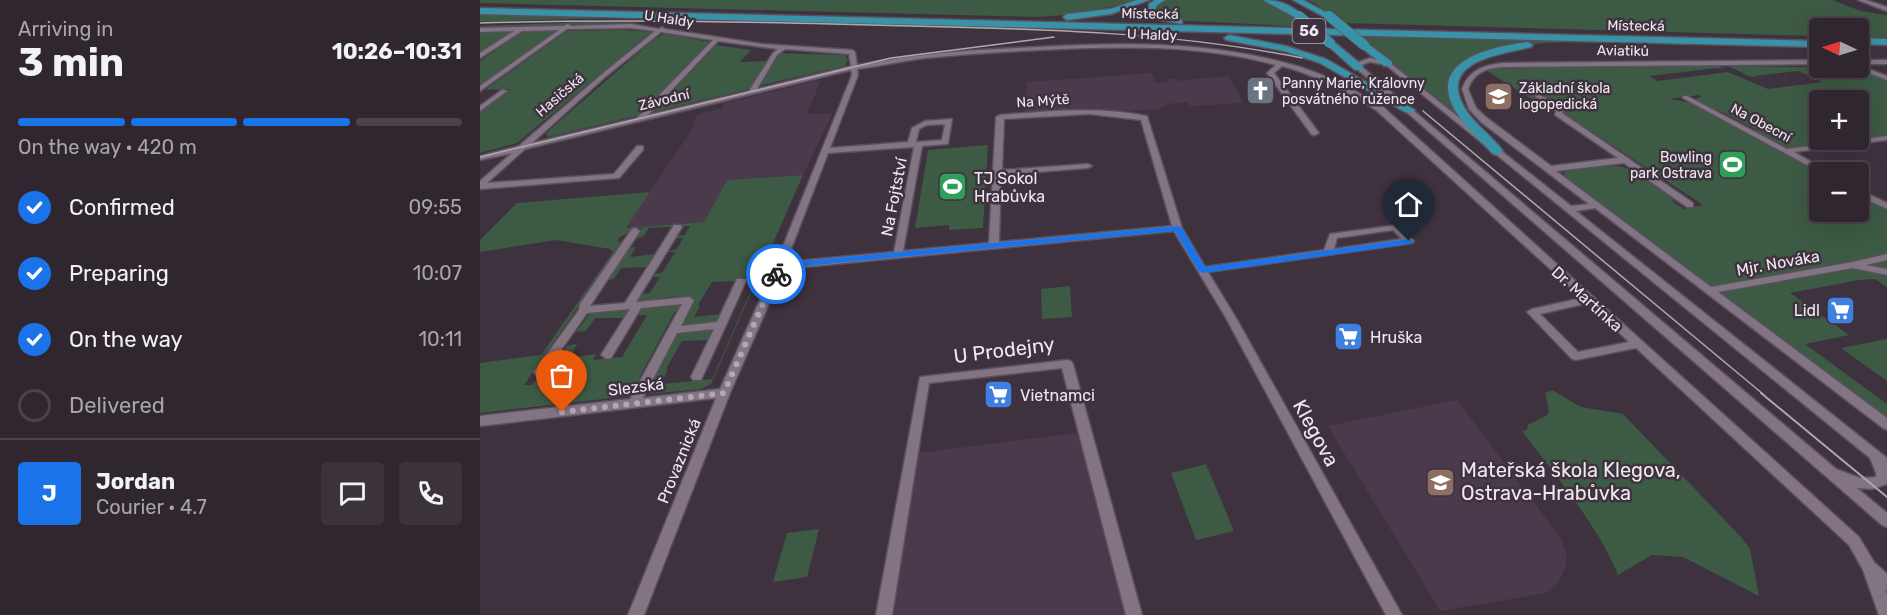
<!DOCTYPE html>
<html lang="en">
<head>
<meta charset="utf-8">
<style>
	body { margin:0; font-family:Rubik,sans-serif; background:#3b323b; color:#f1f3f6; height:100vh; display:flex; flex-direction:column; font-size:22px; white-space:nowrap }
	* { box-sizing:border-box; margin:0 }
	p { font-size:20px; color:#a7a5aa }
	.icon { flex:none; width:33px; height:33px; fill:none; stroke:currentColor; stroke-width:2; stroke-linecap:round; stroke-linejoin:round }
	.map { position:relative; flex:1; overflow:hidden }
	.drawer { display:flex; flex-direction:column; background:#2f262f; width:480px }
	.drawer>* { flex:none }
	.needle { width:39px; rotate:274deg }
	.fabs { position:absolute; left:1329px; top:18px; display:grid; gap:12px }
	.fabs a { display:grid; place-items:center; width:60px; height:60px; border-radius:6px; background:#2f262f; box-shadow:0 6px 24px #0002,0 0 0 2px #4a434b; font-size:30px }
	.pin { position:absolute; display:grid; place-items:center; width:51px; height:51px; color:#fff; margin:-62px -26px; border-radius:50% 50% 50% 0; rotate:-45deg; box-shadow:0 0 6px #0007 }
	.pin .icon { rotate:45deg }
	.courier { position:absolute; display:grid; place-items:center; width:60px; height:60px; margin:-30px; border:4px solid #1a73e8; border-radius:50%; background:#fff; color:#222; box-shadow:0 2px 8px #0007 }
	.head em { font-style:normal; font-weight:700 }
	.head div { display:flex; flex-direction:column-reverse }
	.head { display:flex; align-items:center; justify-content:space-between; height:102px; padding:0 18px }
	h1 { font-size:39px; font-weight:700; line-height:45px }
	.bar { display:grid; grid-template-columns:repeat(4,1fr); gap:9px 6px; align-content:center; height:72px; padding:0 18px }
	.bar i { height:8px; border-radius:4px; background:#4a434b }
	.bar .active { background:#1a73e8 }
	.bar p { grid-column:span 4 }
	.line { display:flex; align-items:center; gap:15px; padding:0 18px; border-top:2px solid #4a434b }
	.line div { flex:1 }
	.round { display:grid; place-items:center; flex:none; width:63px; height:63px; border-radius:6px; background:#3b323b }
	ol { padding:0 18px; list-style:none }
	li { display:flex; align-items:center; gap:18px; height:66px }
	li p { margin-inline-start:auto }
	li .icon { padding:6px; border-radius:50%; background:#1a73e8; color:#fff; stroke-width:4 }
	li:last-child { color:#a7a5aa }
	li i { width:33px; height:33px; border:3px solid #4a434b; border-radius:50% }
	main { display:flex; flex:1; min-height:0 }
	.map>svg:first-child { display:block }
	.built { fill:#4b394c }
	.green { fill:#3c5a44 }
	.lines { fill:none; stroke-linecap:round; stroke-linejoin:round }
	.minor-casing { stroke:#5a505b; stroke-width:3 }
	.trunk-casing { stroke:#5a505b; stroke-width:3 }
	.minor { fill:#827483; fill-rule:evenodd }
	.trunk { fill:#3993a8; fill-rule:evenodd }
	.tram-far1 { stroke:#b1a7b1; stroke-width:1.5 }
	.tram { stroke:#b1a7b1; stroke-width:2 }
	.trunk-bridge-casing { stroke:#5a505b; stroke-width:11; stroke-linecap:butt }
	.trunk-bridge { stroke:#3993a8; stroke-width:10 }
	.route { fill:#1a73e8 }
	.done { stroke:#b2a8b2; stroke-width:6; stroke-dasharray:0 10.8 }
	.labels { text-anchor:middle; dominant-baseline:central; stroke-width:5; stroke-linejoin:round; paint-order:stroke }
	.far-street-label { font-size:14px; fill:#f0e8f0; stroke:#3f323f }
	.far-poi-label { font-size:14px; fill:#f0e8f0; stroke:#3f323f; text-anchor:start }
	.shield { fill:#3f323f; stroke:#bbb1bb; stroke-width:1.5 }
	.shield-label { font-size:15px; font-weight:bold; fill:#f0e8f0 }
	.poi-label { font-size:16px; fill:#f0e8f0; stroke:#3f323f; text-anchor:start }
	.street-label { font-size:16px; fill:#f0e8f0; stroke:#3f323f }
	.near-street-label { font-size:20px; fill:#f0e8f0; stroke:#3f323f }
	.near-poi-label { font-size:20px; fill:#f0e8f0; stroke:#3f323f; text-anchor:start }
</style>
</head>
<body>
<main>
<section class="drawer">
<div class="head"><div><h1>3 min</h1><p>Arriving in</p></div><em>10:26–10:31</em></div>
<div class="bar"><i class="active"></i><i class="active"></i><i class="active"></i><i></i><p>On the way · 420 m</p></div>
<ol>
<li><svg class="icon" aria-label="check" viewBox="0 0 24 24"><path d="M5 12l5 5 9-10"/></svg>Confirmed<p>09:55</p></li>
<li><svg class="icon" aria-label="check" viewBox="0 0 24 24"><path d="M5 12l5 5 9-10"/></svg>Preparing<p>10:07</p></li>
<li><svg class="icon" aria-label="check" viewBox="0 0 24 24"><path d="M5 12l5 5 9-10"/></svg>On the way<p>10:11</p></li>
<li><i></i>Delivered</li>
</ol>
<div class="line" style="height:108px"><b class="round" style="background:#1a73e8;color:#fff">J</b><div><b>Jordan</b><p>Courier · 4.7</p></div><a class="round"><svg class="icon" aria-label="chat" viewBox="0 0 24 24"><path d="M4 5h16v11H9l-5 4z"/></svg></a><a class="round"><svg class="icon" aria-label="phone" viewBox="0 0 24 24"><path d="M5 4h4l2 5-3 2q2 4 5 5l2-3 5 2v4C11 20 4 13 5 4z"/></svg></a></div>
</section>
<div class="map">
<svg width="1407" height="615" viewBox="0 0 1407 615">
	<rect width="100%" height="100%" fill="#3f323f"/>
	<g class="built">
		<path d="M672 73 676 83 688 82 687 79H695V81L749 76 763 103 710 106 708 102 688 104 679 109 668 110 641 111 625 109 547 113 546 82Z"/>
		<path d="M341 80 327 114 353 113 323 175 247 180 224 222 145 228 205 140 216 124 213 123 218 114 244 108 242 104Z"/>
		<path d="M977 400 1081 538 1087 557 1086 566 1078 583 1066 593 960 611 848 426Z"/>
		<path d="M605 432 654 615H404L431 454Z"/>
	</g>
	<g class="green">
		<path d="M0 0H658L598 14 556 17 0 3Z"/>
		<path d="M681 0H787L796 3 831 27 689 20 670 7Z"/>
		<path d="M826 0H1352L1381 11 1407 15V38L1379 37 1378 28H1340L1339 36 864 23 833 2Z"/>
		<path d="M0 13 157 17 0 22Z"/>
		<path d="M106 22H166L0 28V26Z"/>
		<path d="M141 30 171 32 37 143 0 153V112L30 89 5 90 87 31Z"/>
		<path d="M33 31 0 52V32Z"/>
		<path d="M78 31 0 86V61L42 32Z"/>
		<path d="M185 33 229 42 160 115 68 137 66 133 172 41Z"/>
		<path d="M869 33 1153 40 1064 43 1030 47 979 69 975 99 1017 151Z"/>
		<path d="M236 45 271 50 260 62 288 61 269 89 173 112Z"/>
		<path d="M299 53 362 55 366 56 368 61 364 66 278 86Z"/>
		<path d="M1100 66H1238L1244 69 1237 68 1169 76 1177 81 1248 72 1288 89 1343 82 1318 71 1274 76 1277 78 1268 76 1249 66 1375 68 1407 80V136L1378 139V100H1340V140H1378L1309 148 1273 131 1277 130 1238 110C1231 110 1220 106 1216 99L1221 97 1219 95 1190 99 1212 103 1342 172H1340V212H1378L1379 192 1407 207V287L1395 279 1379 280 1310 293 1369 335 1325 344 1407 404V420L1086 178 1084 173 1089 170C1147 162 1144 163 1192 196L1193 202 1204 209 1223 205 1077 109 1069 110 1004 69Z"/>
		<path d="M508 145 503 228 469 230V225L435 228 448 150Z"/>
		<path d="M323 175 231 384 221 389 169 394 168 392 196 336 202 332 230 329 232 332 228 340 202 341 186 369H188L181 384 232 379 277 277 259 278 255 281 232 282 218 305 220 306 214 317 240 314 237 320 231 323 205 325 203 323 214 301 211 298H195L196 296 162 301 157 299 160 294 170 293 180 277H171L172 274 182 273 195 252H186L197 249 203 238H195L196 236 205 235 210 226 169 228 163 237 155 238 162 228H153C148 234 141 235 137 241L143 242 44 385H51L62 375 83 372 85 368 73 367 87 346 97 344 89 358 116 354 113 360 142 357 167 315H157L162 308 199 302 204 305 194 313 159 378 161 384 150 396 0 413V363L61 355 133 252 130 249 76 240 0 252V240L37 203 170 192 146 228 224 222 247 180Z"/>
		<path d="M156 247 150 257 175 254 167 267 141 268 134 279 126 280 148 248Z"/>
		<path d="M590 286 592 317 562 319 561 289Z"/>
		<path d="M149 309 144 318H115L106 331 96 332 111 312Z"/>
		<path d="M1407 339V381L1361 348Z"/>
		<path d="M1072 390 1101 407 1143 414 1261 537 1270 549 1279 596 1203 557 1172 555 1138 575C1119 527 1073 472 1042 431L1047 430 1048 425 1067 415 1069 411 1065 393Z"/>
		<path d="M726 464 754 531 716 540 691 473Z"/>
		<path d="M339 529 327 577 293 582 307 533Z"/>
	</g>
	<g class="lines">
		<defs>
			<g id="minor">
				<path d="M1378 0H1386L1407 7V11Z"/>
				<path d="M88 24 91 26 151 24 179 29 182 27 185 29 282 44 372 50 375 52 377 65C399 62 422 57 444 55 482 50 520 49 558 47 646 42 735 41 820 67 849 76 875 91 902 106L1379 537 1394 562 1407 574V591L1405 590 1407 595V615H1399L1383 570 1369 545 1156 348 1096 360 1092 359 1047 312 1052 309 1102 298 896 110C866 92 836 75 802 66L794 73 839 133 835 135H832L787 73 796 65C719 44 639 46 560 50 521 52 483 54 445 58 423 61 400 66 377 69L378 75 350 148 428 142 432 128 445 121 472 119 468 144 442 146 423 251 509 243 516 117 520 115C569 111 618 106 667 116L702 228 725 267 844 250 850 234 918 225 934 241 932 243 728 272 756 318 922 615H906L746 318 694 231 304 269 250 393 164 615H148L236 398 0 426V416L150 399 202 304 161 308 131 358 127 359 121 355 150 309 107 313 69 367 76 368 78 371 76 374 60 376 56 375 54 372 99 310 100 304 152 229 155 228 160 231 110 306 145 303 194 225H200L202 227 156 302 209 297 214 300 201 326 237 322 257 279H265L266 281 221 380H213L211 377 234 329 197 333 163 398 240 389 295 266 372 75 371 70 45 149 7 183 134 174 157 146H163V150L139 178 0 189V181L32 153 0 160V156L39 146 121 75 175 31 151 28 87 29 0 91V86L79 30 42 31 0 58V53L34 31 0 32V28L84 26ZM181 32 233 40 157 118 52 143 125 77ZM238 41 298 49 293 53 269 91 168 115ZM305 49 369 54 371 66 277 89 297 55ZM610 114 661 120 692 226 519 242 521 175 608 168 612 166 608 164 522 170 524 119ZM465 124 462 140 436 142 439 129 447 125ZM434 147 414 252 306 262 348 153ZM913 230 922 239 854 249 857 238ZM1108 303 1149 342 1098 352 1060 314Z"/>
				<path d="M890 58 910 63 1091 206 1109 204 1001 122 989 109 982 89C989 70 1004 65 1023 63L1340 60V64L1023 67C1007 68 994 72 988 89L996 108 1007 118 1071 166 1138 158 1075 115 1076 111 1055 96 1054 95 1057 93 1083 109 1082 113 1213 203V207H1207L1144 163 1076 171 1231 287 1373 262 1407 254V260L1386 265 1407 269V275L1373 268 1238 292 1407 418V430L1403 428 1115 208 1096 211 1407 458V484L1392 489 1377 488 1407 513V527L1402 525 877 69 876 63ZM890 62 906 65 1390 458 1396 473V477L1380 478 1356 469 882 67 881 65Z"/>
				<rect x="1378" y="60" width="29" height="4"/>
				<path d="M1378 65 1407 76V80L1376 68H1378Z"/>
				<path d="M22 90 27 91 0 111V106Z"/>
				<path d="M1203 96H1207L1307 149 1407 136V140L1314 152 1349 172H1340L1203 98Z"/>
				<path d="M1378 189 1407 203V209L1378 195Z"/>
				<path d="M587 360 591 361 593 364 662 615H646L582 368 449 383 412 615H396L440 377Z"/>
			</g>
			<g id="trunk">
				<path d="M657 0H669L631 14 587 20 583 17 587 14 630 9Z"/>
				<path d="M675 0H685L677 5 675 10 682 15 702 20V24L676 19 668 13 669 4Z"/>
				<path d="M783 0C799 0 812 5 823 16L816 18Z"/>
				<path d="M813 0H823L853 16 846 18Z"/>
				<path d="M0 8 1340 41V47L0 14Z"/>
				<path d="M749 35 806 46 846 59 935 110 933 112H925L840 63 804 51 746 40 744 38Z"/>
				<path d="M1378 38 1407 39V45L1378 44Z"/>
				<path d="M847 41H853L883 66V70H875L847 45Z"/>
				<path d="M1048 42 1053 45 1051 47C1017 55 953 62 988 113 998 127 1013 137 1023 151L1017 155 1013 154C1000 140 986 128 976 112 945 60 1012 47 1048 42Z"/>
				<path d="M881 43H887L912 62V66H904L881 47Z"/>
			</g>
		</defs>
		<use href="#minor" class="minor-casing"/>
		<use href="#trunk" class="trunk-casing"/>
		<use href="#minor" class="minor"/>
		<use href="#trunk" class="trunk"/>
		<g class="tram-far1">
			<path d="M0 23C143 19 287 22 430 26 562 29 692 32 822 58"/>
			<path d="M943 111 1283 394"/>
			<path d="M0 157 411 58 574 37"/>
		</g>
		<path class="tram" d="M1281 393 1407 497"/>
		<defs>
			<g id="trunk-bridge">
				<path d="M819 16 850 43"/>
				<path d="M849 16 884 45"/>
			</g>
		</defs>
		<use href="#trunk-bridge" class="trunk-bridge-casing"/>
		<use href="#trunk-bridge" class="trunk-bridge"/>
	</g>
	<path class="route" d="M697 226 702 228 725 267 929 239 933 241 929 244 723 273 718 270 695 231 303 268 299 276 292 274 296 264 300 263Z"/>
	<g class="lines">
		<path class="done" d="M82 412 244 393 296 274"/>
	</g>
	<defs>
		<symbol id="church-square" viewBox="-11 -11 22 22"><rect x="-9" y="-9" width="18" height="18" rx="4" fill="#6b7280" stroke="#3f323f"/><path d="M-1.2-6h2.4v3.5h3.3v2.4h-3.3V6h-2.4V-.1h-3.3v-2.4h3.3Z" fill="#fff"/></symbol>
		<symbol id="school-square" viewBox="-11 -11 22 22"><rect x="-9" y="-9" width="18" height="18" rx="4" fill="#8d6e63" stroke="#3f323f"/><path d="M0-5L7-2L0 1L-7-2ZM-4 1L0 2.5L4 1V4Q0 6-4 4Z" fill="#fff"/></symbol>
		<symbol id="stadium-square" viewBox="-11 -11 22 22"><rect x="-9" y="-9" width="18" height="18" rx="4" fill="#2e9e5b" stroke="#3f323f"/><path d="M0-5a6.5 5 0 1 0 0 10a6.5 5 0 1 0 0-10ZM-3.5-1.8h7v3.6h-7Z" fill="#fff"/></symbol>
		<symbol id="supermarket-square" viewBox="-11 -11 22 22"><rect x="-9" y="-9" width="18" height="18" rx="4" fill="#3f7fe0" stroke="#3f323f"/><path d="M-6-5.5h2.5l.6 2H6L4.5 2H-2.5L-4.4-4H-6ZM-1.5 3.2a1.3 1.3 0 1 0 .1 0ZM3 3.2a1.3 1.3 0 1 0 .1 0Z" fill="#fff"/></symbol>
	</defs>
	<g fill-rule="evenodd">
		<use href="#church-square" x="764" y="74" width="33" height="33"/>
		<use href="#school-square" x="1002" y="80" width="33" height="33"/>
		<use href="#stadium-square" x="1236" y="148" width="33" height="33"/>
		<use href="#stadium-square" x="456" y="170" width="33" height="33"/>
		<use href="#supermarket-square" x="1344" y="294" width="33" height="33"/>
		<use href="#supermarket-square" x="852" y="320" width="33" height="33"/>
		<use href="#supermarket-square" x="502" y="378" width="33" height="33"/>
		<use href="#school-square" x="944" y="466" width="33" height="33"/>
	</g>
	<g class="labels">
		<g class="far-street-label">
			<text transform="translate(670 14) rotate(1)">Místecká</text>
			<text transform="translate(189 19) rotate(9)">U Haldy</text>
			<text transform="translate(1156 26) rotate(1)">Místecká</text>
			<text transform="translate(672 35) rotate(2)">U Haldy</text>
			<text transform="translate(1143 51) rotate(1)">Aviatiků</text>
			<text transform="translate(80 95) rotate(-41)">Hasičská</text>
			<text transform="translate(184 100) rotate(-14)">Závodní</text>
			<text transform="translate(563 101) rotate(-4)">Na Mýtě</text>
			<text transform="translate(1281 123) rotate(28)">Na Obecní</text>
		</g>
		<g class="far-poi-label">
			<text x="802" y="83">Panny Marie, Královny<tspan x="802" dy="16">posvátného růžence</tspan></text>
			<text x="1039" y="88">Základní škola<tspan x="1039" dy="16">logopedická</tspan></text>
			<text x="1232" y="157" text-anchor="end">Bowling<tspan x="1232" dy="16">park Ostrava</tspan></text>
		</g>
		<rect class="shield" x="812.5" y="19" width="33" height="24" rx="4.5"/>
		<g class="shield-label">
			<text x="829" y="31">56</text>
		</g>
		<g class="poi-label">
			<text x="494" y="178">TJ Sokol<tspan x="494" dy="18">Hrabůvka</tspan></text>
			<text x="1340" y="310" text-anchor="end">Lidl</text>
			<text x="890" y="337">Hruška</text>
			<text x="540" y="395">Vietnamci</text>
		</g>
		<g class="street-label">
			<text transform="translate(414 197) rotate(-79)">Na Fojtství</text>
			<text transform="translate(1298 263) rotate(-10)">Mjr. Nováka</text>
			<text transform="translate(1107 299) rotate(42)">Dr. Martínka</text>
			<text transform="translate(156 387) rotate(-7)">Slezská</text>
			<text transform="translate(199 461) rotate(-68)">Provaznická</text>
		</g>
		<g class="near-street-label">
			<text transform="translate(524 350) rotate(-7)">U Prodejny</text>
			<text transform="translate(836 433) rotate(61)">Klegova</text>
		</g>
		<g class="near-poi-label">
			<text x="981" y="470">Mateřská škola Klegova,<tspan x="981" dy="23">Ostrava-Hrabůvka</tspan></text>
		</g>
	</g>
</svg>
<div class="fabs">
<a><svg class="needle" viewBox="-14 -14 28 28"><path d="M0-13l5 13h-10z" fill="#e53935"/><path d="M0 13l5-13h-10z" fill="#a7a5aa"/></svg></a>
<a>+</a>
<a>−</a>
</div>
<div class="pin" style="left:82px;top:412px;background:#ea580c"><svg class="icon" aria-label="bag" viewBox="0 0 24 24"><path d="M5 8h14l-1 12H6zM9 8a3 3 0 0 1 6 0"/></svg></div>
<div class="pin" style="left:929px;top:241px;background:#1f2937"><svg class="icon" aria-label="home" viewBox="0 0 24 24"><path d="M3 11l9-7 9 7M6 9v11h12V9"/></svg></div>
<div class="courier" style="left:296px;top:274px"><svg class="icon" aria-label="bike" viewBox="0 0 24 24"><circle cx="6" cy="16" r="4"/><circle cx="18" cy="16" r="4"/><path d="M6 16l4-8h5l3 8M10 8l3 8H6M13 5h3"/></svg></div>
</div>
</main>
</body>
</html>
